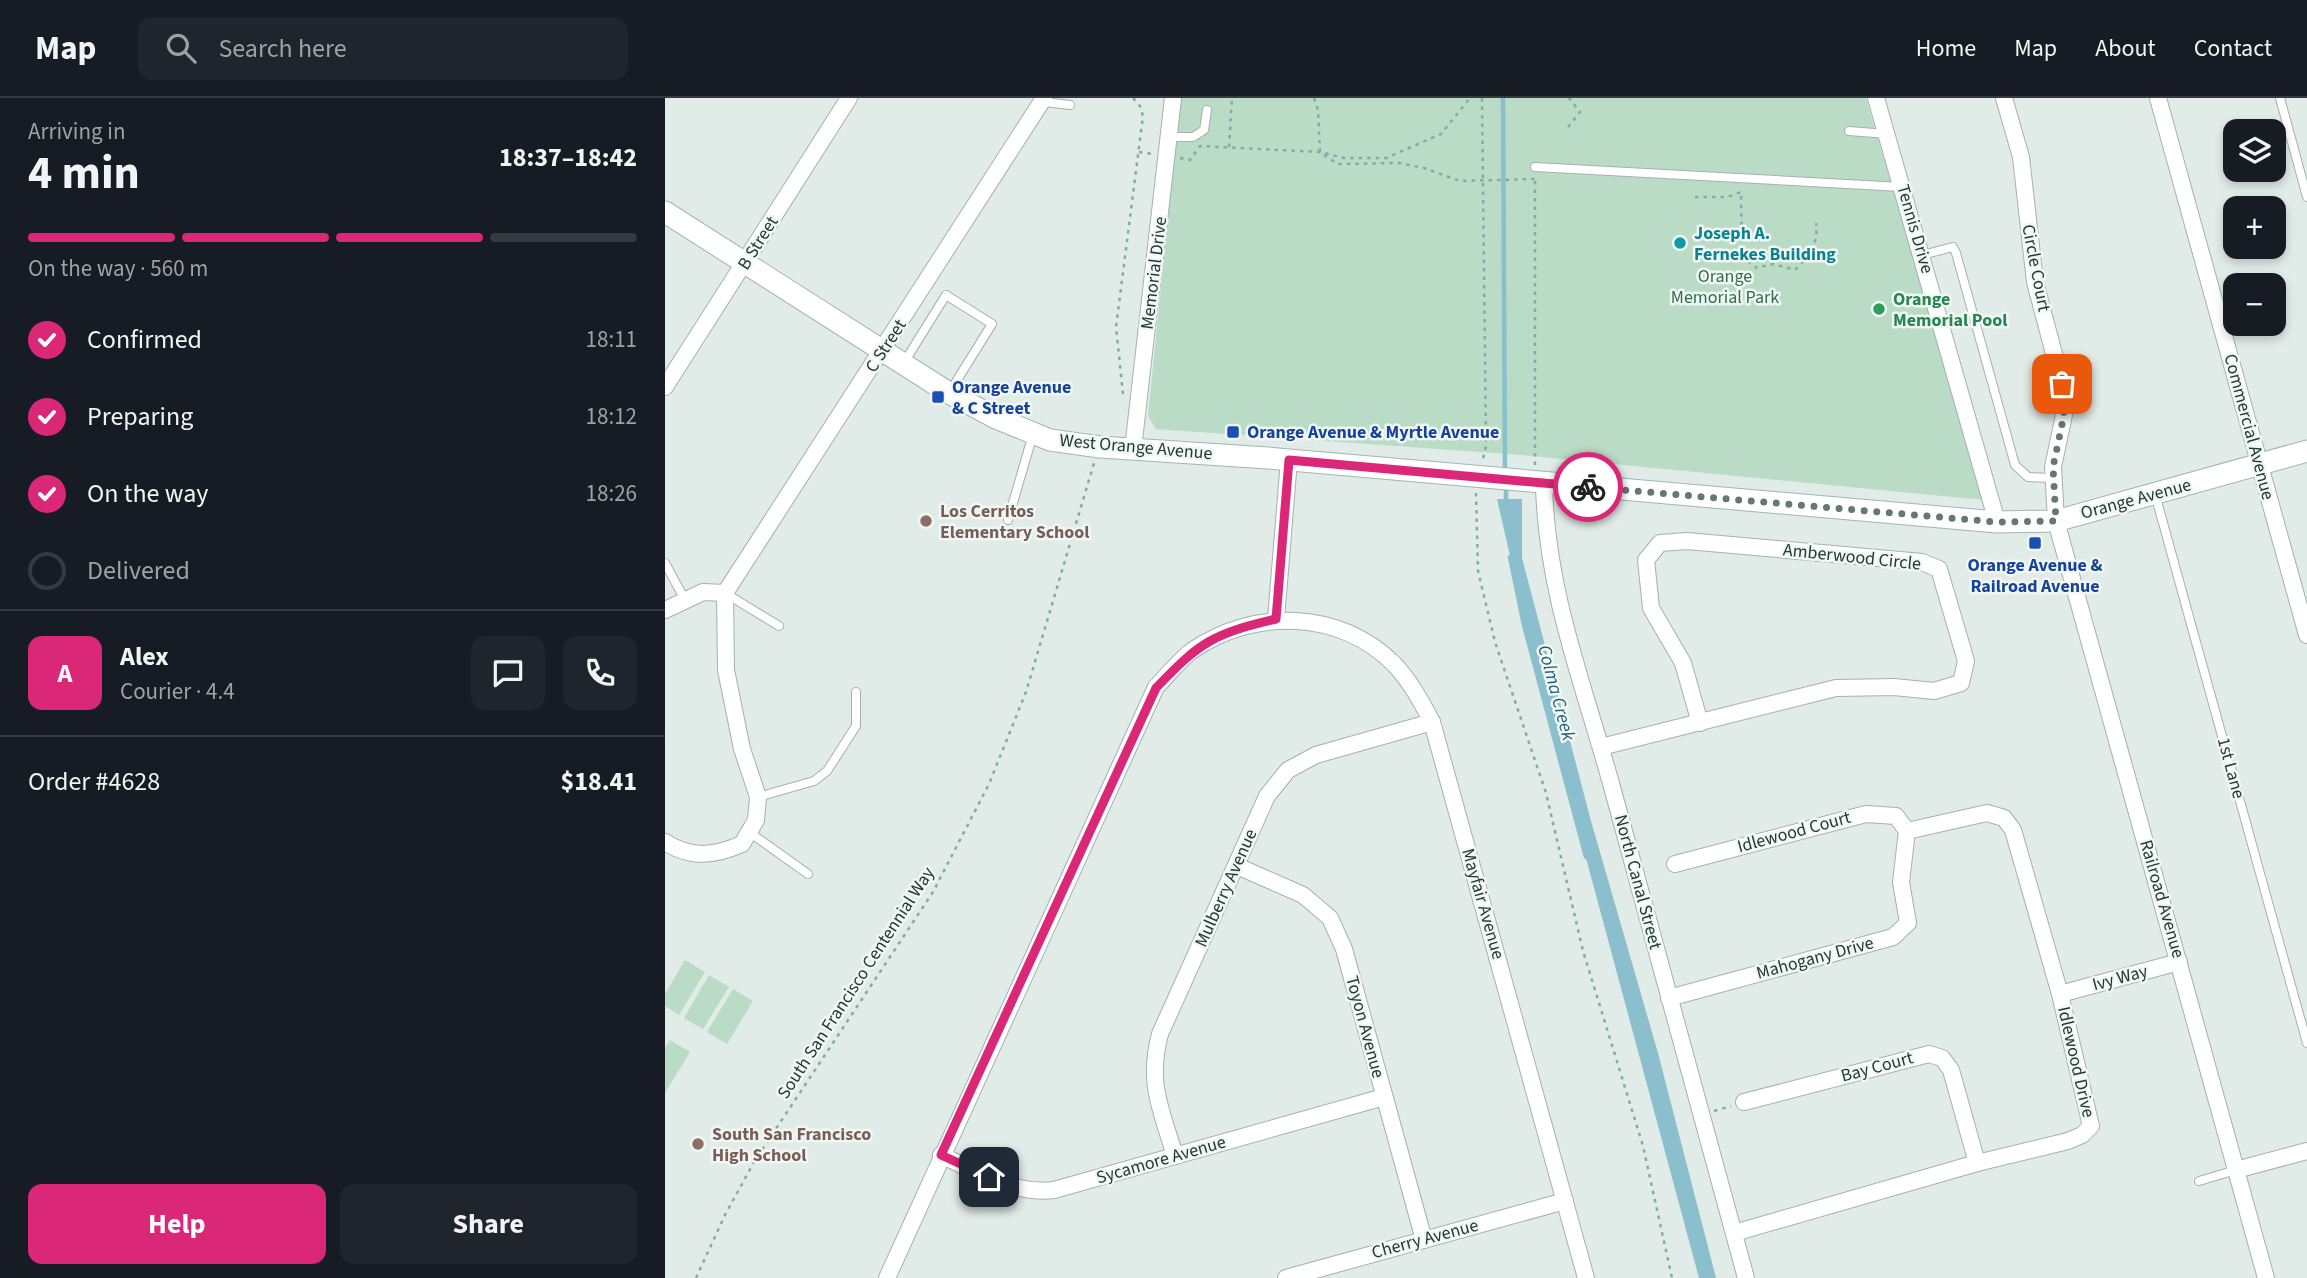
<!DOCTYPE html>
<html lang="en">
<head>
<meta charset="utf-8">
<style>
	body { margin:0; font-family:"Source Sans 3",sans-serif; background:#20242c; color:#f1f3f6; height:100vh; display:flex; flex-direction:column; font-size:26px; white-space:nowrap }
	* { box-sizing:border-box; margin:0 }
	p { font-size:23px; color:#9ea1a6 }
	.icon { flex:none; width:38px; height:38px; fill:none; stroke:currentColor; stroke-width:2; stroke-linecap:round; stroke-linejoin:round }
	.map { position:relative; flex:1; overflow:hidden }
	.panel { display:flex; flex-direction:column; background:#171b24; width:665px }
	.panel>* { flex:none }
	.buttons { position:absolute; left:1558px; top:21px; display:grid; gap:14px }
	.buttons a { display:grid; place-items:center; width:63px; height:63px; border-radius:14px; background:#171b24; box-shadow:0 4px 10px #0003; font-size:35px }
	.pin { position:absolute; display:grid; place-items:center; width:60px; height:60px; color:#fff; margin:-30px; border-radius:14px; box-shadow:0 4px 10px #0006 }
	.courier { position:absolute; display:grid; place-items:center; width:70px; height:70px; margin:-35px; border:5px solid #db2777; border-radius:50%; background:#fff; color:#222; box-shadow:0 2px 9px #0007 }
	.summary em { font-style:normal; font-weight:700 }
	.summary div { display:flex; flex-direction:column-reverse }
	.summary { display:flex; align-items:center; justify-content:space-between; height:119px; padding:0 28px }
	h1 { font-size:46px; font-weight:700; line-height:52px }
	.bar { display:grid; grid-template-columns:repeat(4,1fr); gap:10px 7px; align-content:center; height:84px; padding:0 28px }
	.bar i { height:9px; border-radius:5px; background:#363941 }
	.bar .on { background:#db2777 }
	.bar p { grid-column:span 4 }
	.line { display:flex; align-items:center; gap:18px; padding:0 28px; border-top:2px solid #363941 }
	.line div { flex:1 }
	.round { display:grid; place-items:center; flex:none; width:74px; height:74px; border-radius:14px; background:#20242c }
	ol { padding:0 28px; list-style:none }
	li { display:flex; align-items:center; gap:21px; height:77px }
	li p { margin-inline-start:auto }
	li .icon { padding:7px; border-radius:50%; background:#db2777; color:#fff; stroke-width:4 }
	li:last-child { color:#9ea1a6 }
	li i { width:38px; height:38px; border:4px solid #363941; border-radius:50% }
	.button { display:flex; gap:14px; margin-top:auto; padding:14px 28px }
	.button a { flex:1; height:80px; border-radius:14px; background:#db2777; color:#fff; font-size:28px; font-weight:700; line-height:80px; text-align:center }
	.button a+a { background:#20242c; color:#f1f3f6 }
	header { display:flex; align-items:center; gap:42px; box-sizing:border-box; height:98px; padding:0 35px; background:#171b24; border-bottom:2px solid #363941 }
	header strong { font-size:33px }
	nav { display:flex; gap:38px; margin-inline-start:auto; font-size:24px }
	.search { width:490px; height:63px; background:#20242c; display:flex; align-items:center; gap:18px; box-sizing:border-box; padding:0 24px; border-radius:14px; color:#9ea1a6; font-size:26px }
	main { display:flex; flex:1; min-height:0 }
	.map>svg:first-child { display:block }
	.green { fill:#badbc5 }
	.water { fill:#8bbfce }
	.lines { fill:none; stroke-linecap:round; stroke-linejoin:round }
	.stream { stroke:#8bbfce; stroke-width:4.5 }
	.lane-casing { stroke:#a4b2ae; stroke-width:10 }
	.street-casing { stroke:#a4b2ae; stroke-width:18 }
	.secondary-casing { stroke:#a0b6af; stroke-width:23 }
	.path { stroke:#82ada2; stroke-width:2.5; stroke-dasharray:3.5 5; stroke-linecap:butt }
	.lane { stroke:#fff; stroke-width:8 }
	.street { stroke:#fff; stroke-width:16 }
	.secondary { stroke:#fff; stroke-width:21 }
	.done { stroke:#657873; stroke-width:7; stroke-dasharray:0 12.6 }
	.route { stroke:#db2777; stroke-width:9 }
	.culture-dot { fill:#0f9aa8; stroke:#f1f7f4; stroke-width:2.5 }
	.leisure-dot { fill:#2e9e5b; stroke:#f1f7f4; stroke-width:2.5 }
	.transit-dot { fill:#1a4fb4; stroke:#f1f7f4; stroke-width:2.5 }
	.education-dot { fill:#8d6e63; stroke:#f1f7f4; stroke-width:2.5 }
	.labels { text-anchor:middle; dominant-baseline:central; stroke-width:5; stroke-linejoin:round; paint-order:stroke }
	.street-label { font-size:18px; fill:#223a35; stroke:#f1f7f4 }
	.culture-label { font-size:18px; font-weight:bold; fill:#0d838f; stroke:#f1f7f4; text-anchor:start }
	.park-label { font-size:18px; fill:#2e6f4b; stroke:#f1f7f4 }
	.leisure-label { font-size:18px; font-weight:bold; fill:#27864d; stroke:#f1f7f4; text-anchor:start }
	.transit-label { font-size:18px; font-weight:bold; fill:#164399; stroke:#f1f7f4; text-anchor:start }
	.education-label { font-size:18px; font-weight:bold; fill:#785e54; stroke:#f1f7f4; text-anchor:start }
	.water-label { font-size:19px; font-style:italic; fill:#1f6073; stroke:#f1f7f4 }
</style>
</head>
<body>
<header>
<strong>Map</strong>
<div class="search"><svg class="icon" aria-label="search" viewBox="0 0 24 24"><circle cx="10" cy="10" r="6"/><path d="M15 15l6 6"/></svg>Search here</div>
<nav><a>Home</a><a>Map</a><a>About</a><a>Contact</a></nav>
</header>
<main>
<section class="panel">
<div class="summary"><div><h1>4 min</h1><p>Arriving in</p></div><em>18:37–18:42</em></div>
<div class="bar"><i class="on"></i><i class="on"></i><i class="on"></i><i></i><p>On the way · 560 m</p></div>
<ol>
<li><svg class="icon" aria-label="check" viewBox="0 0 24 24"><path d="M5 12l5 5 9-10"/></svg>Confirmed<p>18:11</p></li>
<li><svg class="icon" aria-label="check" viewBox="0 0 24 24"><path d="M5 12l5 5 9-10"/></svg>Preparing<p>18:12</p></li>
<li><svg class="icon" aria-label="check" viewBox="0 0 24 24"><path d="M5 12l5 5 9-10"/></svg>On the way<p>18:26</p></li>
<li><i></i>Delivered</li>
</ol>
<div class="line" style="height:126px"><b class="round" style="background:#db2777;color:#fff">A</b><div><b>Alex</b><p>Courier · 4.4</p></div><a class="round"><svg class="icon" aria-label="chat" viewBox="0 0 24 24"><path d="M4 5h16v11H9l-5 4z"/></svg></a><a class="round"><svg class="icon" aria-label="phone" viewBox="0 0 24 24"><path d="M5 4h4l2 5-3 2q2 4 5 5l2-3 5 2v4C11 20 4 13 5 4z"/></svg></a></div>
<div class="line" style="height:91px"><div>Order #4628</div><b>$18.41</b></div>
<div class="button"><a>Help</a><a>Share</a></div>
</section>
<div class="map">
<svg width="1642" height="1180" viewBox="0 0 1642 1180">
	<rect width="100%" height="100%" fill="#e1ebe7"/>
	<g class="green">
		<path d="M515 0H1201L1319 402 857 357 491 331 483 318Z"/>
		<path d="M20 862 40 874 14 917 0 908V896Z"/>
		<path d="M44 877 64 889 38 931 19 920Z"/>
		<path d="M68 891 88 903 62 946 42 934Z"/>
		<path d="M5 942 25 954 0 995V950Z"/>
	</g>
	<path class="water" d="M832 401H857V460L926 723 993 955 1051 1180H1034L875 589Z"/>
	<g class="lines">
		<g class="stream">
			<path d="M838 0 840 374"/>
			<path d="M841 386V405"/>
			<path d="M845 459 859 527 921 759"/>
		</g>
		<defs>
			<g id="lane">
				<path d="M1615 0 1642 99"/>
				<path d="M379 4 405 7"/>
				<path d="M1184 33 1222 36"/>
				<path d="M505 39H528L539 32 542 12"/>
				<path d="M870 69 1237 89"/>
				<path d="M1257 157 1288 149 1291 155 1350 367 1363 379 1388 380"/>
				<path d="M240 263 281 197 327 226 284 295"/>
				<path d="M1490 396 1642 945"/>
				<path d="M343 422 368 336"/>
				<path d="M0 465 20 502"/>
				<path d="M60 495 114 528"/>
				<path d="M93 699 149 683 162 673 191 628V594"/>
				<path d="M84 734 143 776"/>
				<path d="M1534 1083 1571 1072"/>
			</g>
			<g id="street">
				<path d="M1211 0 1332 424"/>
				<path d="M1339 0 1356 59 1370 184 1397 286 1399 317 1388 369 1391 423 1601 1180"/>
				<path d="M1493 0 1642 537"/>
				<path d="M0 289 184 0"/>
				<path d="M468 351 508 0"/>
				<path d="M879 386C881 493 919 587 947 689 992 853 1036 1017 1081 1180"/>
				<path d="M60 495 379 0"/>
				<path d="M0 512 38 494 60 495 61 572 77 651 93 699 91 722 77 746C49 758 26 761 0 744"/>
				<path d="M611 521 624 362"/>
				<path d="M936 649 1171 590 1229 589 1269 593 1296 585 1301 563 1274 471 1257 464 1022 443 995 445 981 462 986 510 1018 565 1035 625"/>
				<path d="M1010 766 1201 716 1231 718 1242 733"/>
				<path d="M572 768 638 797 665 820 679 851 759 1142"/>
				<path d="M1395 896 1514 864"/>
				<path d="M1004 900 1228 839 1243 825 1236 784 1242 733"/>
				<path d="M1079 1004 1264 956 1277 960 1286 972 1312 1065"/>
				<path d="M276 1057C313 1074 347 1097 389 1092L719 999"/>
				<path d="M510 1058C496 1011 482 985 495 936L602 698 623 672 651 657 767 624"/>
				<path d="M1571 1072 1642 1053"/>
				<path d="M1069 1135 1312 1065 1403 1043 1417 1037 1426 1028 1395 896 1348 732 1339 720 1322 715 1242 733"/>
				<path d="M222 1180 491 589C503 577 514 562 528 552 590 510 675 512 729 566 745 583 756 603 767 624L921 1180"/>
				<path d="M621 1180 900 1103"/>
			</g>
			<path id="secondary" d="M0 114 284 295 331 320 385 342 435 349 603 360 1332 424 1391 423 1642 353"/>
		</defs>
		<use href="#lane" class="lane-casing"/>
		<use href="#street" class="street-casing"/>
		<use href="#secondary" class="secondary-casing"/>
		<g class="path">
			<path d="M649 0 653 12 655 54"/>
			<path d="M817 0 821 348 818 361"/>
			<path d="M903 29 915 14 904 0"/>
			<path d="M564 49 567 0"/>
			<path d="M474 54 488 56"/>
			<path d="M659 57 673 66 734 65 759 70 795 83 870 81"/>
			<path d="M515 60 525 62 535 48 655 54 679 60H721L776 36 805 0"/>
			<path d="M1030 99H1062L1076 94 1077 159 1092 170 1108 166 1130 172C1144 158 1154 145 1151 125"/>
			<path d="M458 296 451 229 478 18 475 8 468 0"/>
			<path d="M870 367V80"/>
			<path d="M811 395 813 473 830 544 881 695 918 853 978 1048 1007 1180"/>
			<path d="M1049 1013 1066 1008"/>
			<path d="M31 1180 60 1117 89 1064 268 794 324 686 361 594 429 365"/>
		</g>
		<use href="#lane" class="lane"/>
		<use href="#street" class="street"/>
		<use href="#secondary" class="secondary"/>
	</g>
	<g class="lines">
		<path class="done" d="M923 389 1332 424 1391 423 1388 369 1399 317 1397 286"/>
		<path class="route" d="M324 1079 276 1057 491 590C536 543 548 536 611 521L624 362 923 389"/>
	</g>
	<circle class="culture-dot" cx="1015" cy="145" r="7"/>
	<circle class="leisure-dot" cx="1214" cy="211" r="7"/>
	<g class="transit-dot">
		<rect x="266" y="292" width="14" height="14" rx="3.5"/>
		<rect x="561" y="327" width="14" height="14" rx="3.5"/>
		<rect x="1363" y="438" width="14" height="14" rx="3.5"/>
	</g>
	<g class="education-dot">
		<circle cx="261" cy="423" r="7"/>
		<circle cx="33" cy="1046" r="7"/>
	</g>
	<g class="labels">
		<g class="street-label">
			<text transform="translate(1250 131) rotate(74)">Tennis Drive</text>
			<text transform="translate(93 145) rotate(-58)">B Street</text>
			<text transform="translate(1371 170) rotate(79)">Circle Court</text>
			<text transform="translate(489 175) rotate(-83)">Memorial Drive</text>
			<text transform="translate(221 248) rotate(-57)">C Street</text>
			<text transform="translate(1584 329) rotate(75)">Commercial Avenue</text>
			<text transform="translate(471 349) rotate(5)">West Orange Avenue</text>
			<text transform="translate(1471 401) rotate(-15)">Orange Avenue</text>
			<text transform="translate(1187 459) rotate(6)">Amberwood Circle</text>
			<text transform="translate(1566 670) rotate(75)">1st Lane</text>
			<text transform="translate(1129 734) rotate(-15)">Idlewood Court</text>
			<text transform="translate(973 784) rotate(75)">North Canal Street</text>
			<text transform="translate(561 790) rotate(-66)">Mulberry Avenue</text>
			<text transform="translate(1497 801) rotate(74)">Railroad Avenue</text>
			<text transform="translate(818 806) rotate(74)">Mayfair Avenue</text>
			<text transform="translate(1150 860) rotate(-15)">Mahogany Drive</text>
			<text transform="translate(1455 880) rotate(-15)">Ivy Way</text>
			<text transform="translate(191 885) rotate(-57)">South San Francisco Centennial Way</text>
			<text transform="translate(700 929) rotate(75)">Toyon Avenue</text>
			<text transform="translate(1411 964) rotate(77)">Idlewood Drive</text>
			<text transform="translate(1212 969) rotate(-15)">Bay Court</text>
			<text transform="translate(496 1062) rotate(-16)">Sycamore Avenue</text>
			<text transform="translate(760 1141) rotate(-15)">Cherry Avenue</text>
		</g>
		<g class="culture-label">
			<text x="1029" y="135">Joseph A.<tspan x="1029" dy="21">Fernekes Building</tspan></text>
		</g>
		<g class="park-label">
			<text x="1060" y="178">Orange<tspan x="1060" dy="21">Memorial Park</tspan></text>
		</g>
		<g class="leisure-label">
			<text x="1228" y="201">Orange<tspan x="1228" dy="21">Memorial Pool</tspan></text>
		</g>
		<g class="transit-label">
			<text x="287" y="289">Orange Avenue<tspan x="287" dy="21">&amp; C Street</tspan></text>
			<text x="582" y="334">Orange Avenue &amp; Myrtle Avenue</text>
			<text x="1370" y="467" text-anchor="middle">Orange Avenue &amp;<tspan x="1370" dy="21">Railroad Avenue</tspan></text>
		</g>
		<g class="education-label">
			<text x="275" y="413">Los Cerritos<tspan x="275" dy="21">Elementary School</tspan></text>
			<text x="47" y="1036">South San Francisco<tspan x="47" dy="21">High School</tspan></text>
		</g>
		<g class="water-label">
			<text transform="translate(891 595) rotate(75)">Colma Creek</text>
		</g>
	</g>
</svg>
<div class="buttons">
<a><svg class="icon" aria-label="layers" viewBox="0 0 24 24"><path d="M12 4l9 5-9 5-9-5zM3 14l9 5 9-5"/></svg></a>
<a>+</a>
<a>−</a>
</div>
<div class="pin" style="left:1397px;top:286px;background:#ea580c"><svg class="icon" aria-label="bag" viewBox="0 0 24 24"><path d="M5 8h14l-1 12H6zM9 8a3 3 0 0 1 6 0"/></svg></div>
<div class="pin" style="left:324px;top:1079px;background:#1f2937"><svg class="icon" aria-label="home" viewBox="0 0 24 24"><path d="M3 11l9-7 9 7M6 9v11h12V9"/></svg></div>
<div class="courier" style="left:923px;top:389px"><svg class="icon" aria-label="bike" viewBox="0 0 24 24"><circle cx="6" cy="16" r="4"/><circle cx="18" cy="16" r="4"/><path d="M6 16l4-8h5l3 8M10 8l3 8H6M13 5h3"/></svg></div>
</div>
</main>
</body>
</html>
